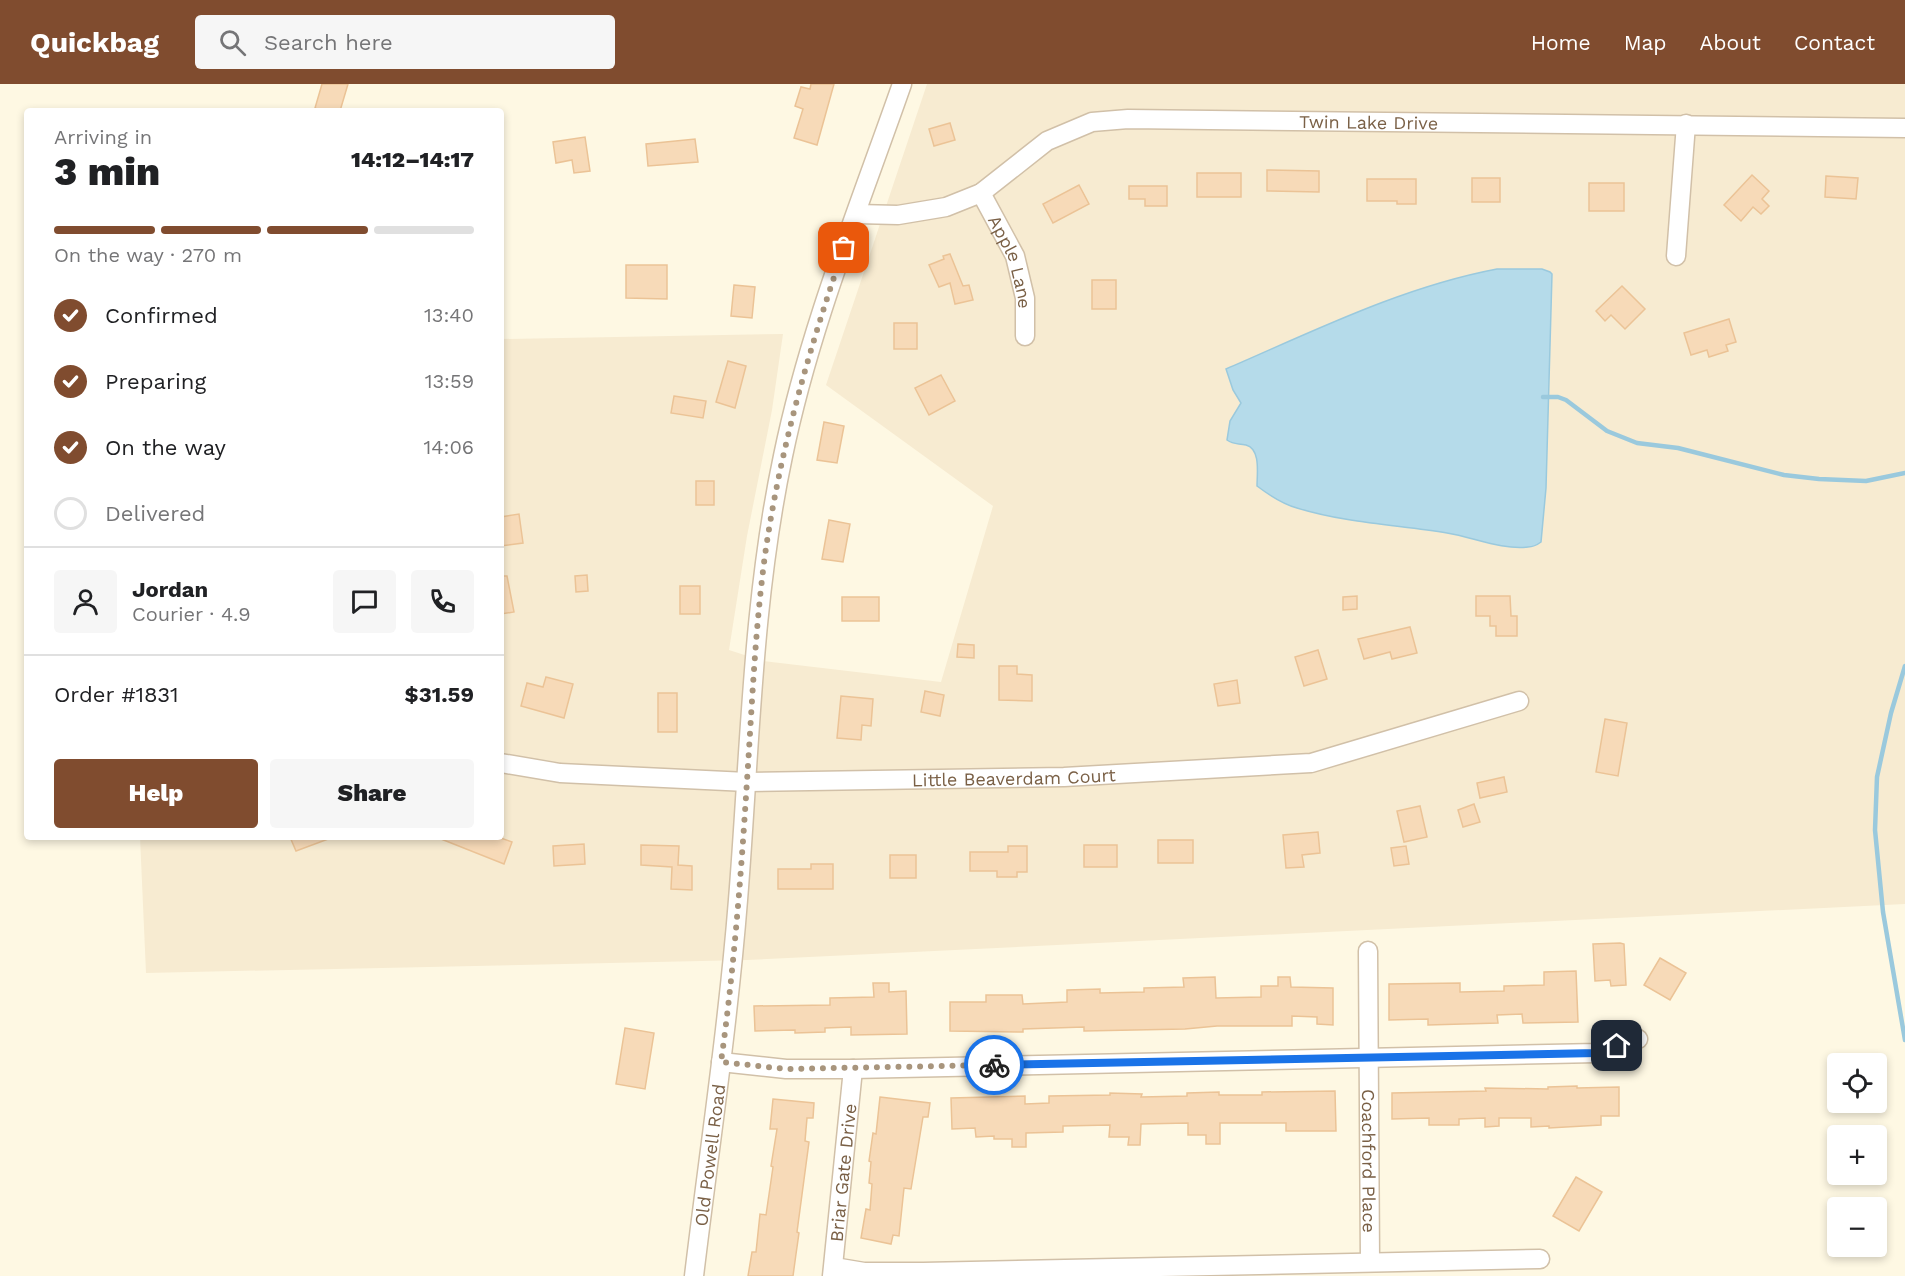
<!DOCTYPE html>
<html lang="en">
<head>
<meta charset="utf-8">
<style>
	body { margin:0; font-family:"Work Sans",sans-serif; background:#f6f6f6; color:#202124; height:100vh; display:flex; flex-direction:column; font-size:22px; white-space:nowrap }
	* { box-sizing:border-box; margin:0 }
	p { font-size:20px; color:#757577 }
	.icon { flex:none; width:33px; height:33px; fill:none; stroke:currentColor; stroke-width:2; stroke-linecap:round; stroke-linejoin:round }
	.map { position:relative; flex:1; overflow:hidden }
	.drawer { position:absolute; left:24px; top:24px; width:480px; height:732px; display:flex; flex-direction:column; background:#fff; border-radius:6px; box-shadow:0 3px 9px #0003 }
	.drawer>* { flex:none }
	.controls { position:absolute; left:1827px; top:969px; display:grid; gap:12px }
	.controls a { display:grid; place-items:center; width:60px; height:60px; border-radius:6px; background:#fff; box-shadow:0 3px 9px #0003; font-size:30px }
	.pin { position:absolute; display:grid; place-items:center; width:51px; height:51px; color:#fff; margin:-26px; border-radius:12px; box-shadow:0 3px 9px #0006 }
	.courier { position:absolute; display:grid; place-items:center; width:60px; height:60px; margin:-30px; border:4px solid #1a73e8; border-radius:50%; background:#fff; color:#222; box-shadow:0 2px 8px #0007 }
	.head em { font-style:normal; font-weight:800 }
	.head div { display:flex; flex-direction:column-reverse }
	.head { display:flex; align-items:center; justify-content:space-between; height:102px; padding:0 30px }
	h1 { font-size:39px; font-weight:800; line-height:45px }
	.bar { display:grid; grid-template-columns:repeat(4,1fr); gap:9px 6px; align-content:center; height:72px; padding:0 30px }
	.bar i { height:8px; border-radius:4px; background:#e0e0e0 }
	.bar .active { background:#804c2f }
	.bar p { grid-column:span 4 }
	.line { display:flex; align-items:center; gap:15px; padding:0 30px; border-top:2px solid #e0e0e0 }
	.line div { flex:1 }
	.round { display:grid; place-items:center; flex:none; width:63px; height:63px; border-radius:6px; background:#f6f6f6 }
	ol { padding:0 30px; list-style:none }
	li { display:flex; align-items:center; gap:18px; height:66px }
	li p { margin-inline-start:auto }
	li .icon { padding:6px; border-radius:50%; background:#804c2f; color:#fff; stroke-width:4 }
	li:last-child { color:#757577 }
	li i { width:33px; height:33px; border:3px solid #e0e0e0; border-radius:50% }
	.cta { display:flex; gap:12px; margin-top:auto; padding:12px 30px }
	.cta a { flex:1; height:69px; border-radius:6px; background:#804c2f; color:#fff; font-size:24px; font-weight:800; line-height:69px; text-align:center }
	.cta a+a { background:#f6f6f6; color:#202124 }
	header { display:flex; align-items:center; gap:36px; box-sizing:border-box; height:84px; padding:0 30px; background:#804c2f; color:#fff }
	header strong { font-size:28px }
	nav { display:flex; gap:33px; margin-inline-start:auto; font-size:21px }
	.search { width:420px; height:54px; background:#f6f6f6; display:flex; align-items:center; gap:15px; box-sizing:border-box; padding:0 21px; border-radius:6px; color:#757577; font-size:22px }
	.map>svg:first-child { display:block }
	.residential { fill:#f7ebd1 }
	.water { fill:#b5dbea; stroke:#9ac9dd; stroke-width:1.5 }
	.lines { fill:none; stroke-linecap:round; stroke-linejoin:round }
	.stream { stroke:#9ac9dd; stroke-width:4.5 }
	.building { fill:#f7dab8; stroke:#ebc396; stroke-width:1.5 }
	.street-casing { stroke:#d1c0a8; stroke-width:21 }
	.street { stroke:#fff; stroke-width:18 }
	.done { stroke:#a8957d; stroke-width:6; stroke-dasharray:0 10.8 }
	.route { stroke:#1a73e8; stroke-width:8 }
	.labels { text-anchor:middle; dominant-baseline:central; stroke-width:5; stroke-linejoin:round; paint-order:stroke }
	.street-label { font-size:18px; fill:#7a6046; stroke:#fffaec }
</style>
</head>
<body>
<header>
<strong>Quickbag</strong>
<div class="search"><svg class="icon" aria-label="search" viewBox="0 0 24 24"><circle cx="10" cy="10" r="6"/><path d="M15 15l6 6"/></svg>Search here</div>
<nav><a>Home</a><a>Map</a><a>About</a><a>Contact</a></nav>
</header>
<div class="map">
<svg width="1905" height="1192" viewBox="0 0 1905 1192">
	<rect width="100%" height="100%" fill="#fef8e3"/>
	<path class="residential" d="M927 0H1905V820L747 876 146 889 140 753H501V255L783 250 772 326 747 452 729 566 763 577 941 598 993 422 826 301Z"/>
	<path class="water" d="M1497 185H1542L1550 188 1552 190 1546 404 1541 458C1537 461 1533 463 1528 463 1501 466 1473 453 1447 449 1397 441 1346 439 1297 424 1282 420 1269 411 1257 402 1257 390 1261 365 1246 361 1238 359 1234 361 1227 356L1230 337 1241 319 1233 306 1226 285C1314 247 1402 203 1497 185Z"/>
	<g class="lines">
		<g class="stream">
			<path d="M1543 313H1558L1566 316 1607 347 1637 359 1678 364 1784 391 1819 395 1866 397 1905 389"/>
			<path d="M1905 582 1891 629 1877 693 1875 746 1883 828 1905 956"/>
		</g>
	</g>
	<g class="building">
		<path d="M322 0H348L340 27H323L315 24Z"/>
		<path d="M811 0H834L817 61 794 54 803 25 795 22 801 3 810 5Z"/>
		<path d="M950 39 955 56 934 62 929 45Z"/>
		<path d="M585 53 590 87 574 89 572 76 556 79 553 58Z"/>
		<path d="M695 55 698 78 648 82 646 60Z"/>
		<path d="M1267 86 1319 87V108L1267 107Z"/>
		<rect x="1197" y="89" width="44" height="24"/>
		<path d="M1752 91 1769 107 1762 115 1769 122 1761 130 1753 123 1741 137 1724 121Z"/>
		<path d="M1826 92 1858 94 1856 115 1825 113Z"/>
		<rect x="1472" y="94" width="28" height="24"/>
		<path d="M1367 95H1416V120H1397V117H1367Z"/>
		<rect x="1589" y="99" width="35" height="28"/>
		<path d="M1079 101 1089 120 1053 139 1043 120Z"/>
		<path d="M1129 102H1167V122H1145V115H1129Z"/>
		<path d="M950 170 963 202 969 201 973 216 955 220 950 199 939 203 929 181 944 175 943 172Z"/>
		<path d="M626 181H667V215L626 214Z"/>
		<rect x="1092" y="196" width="24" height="29"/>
		<path d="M734 201 755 203 752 234 731 232Z"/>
		<path d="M1622 202 1645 225 1625 245 1611 231 1605 237 1596 227Z"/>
		<path d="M1729 235 1736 258 1726 261 1728 267 1709 273 1707 266 1691 271 1684 249Z"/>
		<rect x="894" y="239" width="23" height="26"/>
		<path d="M728 277 746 282 735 324 716 318Z"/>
		<path d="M941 291 955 317 929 331 915 304Z"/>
		<path d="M674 312 706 317 703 334 671 329Z"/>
		<path d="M824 338 844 342 837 379 817 376Z"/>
		<rect x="696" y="397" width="18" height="24"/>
		<path d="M519 430 523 459 501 462V433Z"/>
		<path d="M829 436 850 440 843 478 822 475Z"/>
		<path d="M587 491 588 507 576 508 575 492Z"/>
		<path d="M501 492H507L514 528 501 530Z"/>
		<rect x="680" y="502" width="20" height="28"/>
		<path d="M1357 512V525L1343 526V513Z"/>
		<path d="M1476 512H1510L1511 532H1517V552H1496V542H1490V532H1476Z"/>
		<rect x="842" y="513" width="37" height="24"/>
		<path d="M1410 543 1417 569 1392 575 1390 568 1364 575 1358 555Z"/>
		<path d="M958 560 974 561V574L957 573Z"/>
		<path d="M1318 566 1327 595 1304 602 1295 573Z"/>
		<path d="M999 582H1017V590L1032 591V617L999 616Z"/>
		<path d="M546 593 573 600 564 634 521 622 527 599 543 603Z"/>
		<path d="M1237 596 1240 619 1218 622 1214 600Z"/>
		<path d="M925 607 944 611 940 632 921 628Z"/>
		<rect x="658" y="609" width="19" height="39"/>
		<path d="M841 612 873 615 871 642 862 641 861 656 837 654Z"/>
		<path d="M1605 635 1627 639 1618 692 1596 688Z"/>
		<path d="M1504 693 1507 708 1480 714 1477 699Z"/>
		<path d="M1474 720 1480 738 1463 743 1458 726Z"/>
		<path d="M1420 722 1427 753 1404 758 1397 727Z"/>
		<path d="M1318 748 1320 769 1302 771 1304 783 1286 784 1283 751Z"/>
		<path d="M290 753H331V754L296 767Z"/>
		<path d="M436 753H498L512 758 504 780Z"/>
		<rect x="1158" y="756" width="35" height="23"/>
		<path d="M584 760 585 780 554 782 553 762Z"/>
		<path d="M641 761 679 762 678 781 692 782V806L671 805 672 783 641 781Z"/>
		<rect x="1084" y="761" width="33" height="22"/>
		<path d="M1008 762H1027V788H1017V793H997V787H970V768H1008Z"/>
		<path d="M1406 762 1409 780 1394 782 1391 764Z"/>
		<rect x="890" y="771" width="26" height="23"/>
		<path d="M811 780H833V805H778V785H811Z"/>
		<path d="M1620 859 1624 860 1626 901 1611 902 1610 896 1595 897 1593 860Z"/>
		<path d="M1660 874 1686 889 1670 916 1644 901Z"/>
		<path d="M1576 887 1578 938 1523 939 1522 930 1497 931 1498 939 1428 941V935L1389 936V900L1460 899V908L1504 907V902L1544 901V888Z"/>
		<path d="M1215 893 1216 914 1261 913V902H1278V893H1290L1291 903 1333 904V941L1317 940V933L1292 932V942H1217L1185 945 1084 947V943L1023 945V948L950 947V918H986V911H1022L1023 920 1067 918V906L1100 905V909L1144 908V904L1184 903 1183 894Z"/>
		<path d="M873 899H889V908L906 907 907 950 851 951V943L825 944V948L795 949V946L755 947 754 922 830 921V914L874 913Z"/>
		<path d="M625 944 654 949 645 1005 616 1000Z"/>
		<path d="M1577 1002V1004L1619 1003V1032H1601V1041L1549 1044V1042L1531 1043V1034H1499V1042L1485 1043V1034L1459 1035V1041H1429V1034L1392 1035V1009L1486 1007 1485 1004 1548 1005V1003Z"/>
		<path d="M1335 1007 1336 1047H1286V1039H1220V1060H1206V1051H1188V1039L1141 1040 1140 1061H1128L1129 1053H1109L1110 1041 1063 1042V1048L1026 1049V1063H1012V1055H994V1052L976 1053 975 1044 952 1045 951 1014 1025 1012V1020L1049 1019V1012L1110 1011V1009L1142 1010 1141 1013 1187 1012V1009L1219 1008V1011H1262V1008Z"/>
		<path d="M880 1013 930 1019 928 1033H923L911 1105 904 1104 899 1152 893 1151 891 1160 861 1154 866 1125 870 1126 872 1100 869 1099 871 1078 869 1077 873 1049 876 1050Z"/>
		<path d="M773 1015 814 1019 813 1034H807L805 1057 809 1058 797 1148 799 1149 796 1170 793 1192H748L752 1168H756L760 1130 766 1131 773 1083 771 1082 777 1045H770Z"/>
		<path d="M1576 1093 1602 1108 1579 1147 1553 1132Z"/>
	</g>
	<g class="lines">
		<defs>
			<g id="street">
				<path id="s1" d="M981 109 1015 172 1025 214V252"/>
				<path id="s2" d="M857 130 898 131 946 123 981 109 1047 57 1092 38 1128 35 1905 44"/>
				<path d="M1676 172 1686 40"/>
				<path id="s3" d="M501 679 560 689 747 698 1064 693 1311 679 1519 617"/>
				<path id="s4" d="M1368 867 1370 1178"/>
				<path d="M721 978 786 985H853L1597 969 1638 955"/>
				<path d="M834 1183 864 1188H923L1540 1175"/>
				<path id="s5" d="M694 1192C709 1067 728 942 738 816 750 667 752 518 783 372 809 245 859 123 902 0"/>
				<path id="s6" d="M832 1192 853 985"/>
			</g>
		</defs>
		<use href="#street" class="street-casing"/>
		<use href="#street" class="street"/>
	</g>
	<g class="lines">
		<path class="done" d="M844 164C809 265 780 366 765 471 755 546 752 622 747 697 741 791 734 885 721 978L786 985 994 981"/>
		<path class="route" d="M994 981 1597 969 1617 962"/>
	</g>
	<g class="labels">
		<g class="street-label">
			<text stroke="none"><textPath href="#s2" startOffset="537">Twin Lake Drive</textPath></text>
			<text stroke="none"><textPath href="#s1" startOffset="76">Apple Lane</textPath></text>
			<text stroke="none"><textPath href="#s3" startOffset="514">Little Beaverdam Court</textPath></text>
			<text stroke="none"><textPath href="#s5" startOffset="122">Old Powell Road</textPath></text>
			<text stroke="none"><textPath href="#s4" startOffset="210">Coachford Place</textPath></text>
			<text stroke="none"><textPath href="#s6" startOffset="104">Briar Gate Drive</textPath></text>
		</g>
	</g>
</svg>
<div class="controls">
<a><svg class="icon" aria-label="locate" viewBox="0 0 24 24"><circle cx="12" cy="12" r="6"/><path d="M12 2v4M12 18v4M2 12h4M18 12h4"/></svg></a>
<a>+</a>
<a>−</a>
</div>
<div class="pin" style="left:844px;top:164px;background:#ea580c"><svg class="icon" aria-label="bag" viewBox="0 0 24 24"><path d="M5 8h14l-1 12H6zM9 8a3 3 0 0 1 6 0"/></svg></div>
<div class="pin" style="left:1617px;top:962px;background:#1f2937"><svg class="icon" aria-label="home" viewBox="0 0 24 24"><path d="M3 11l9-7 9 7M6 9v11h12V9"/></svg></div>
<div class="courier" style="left:994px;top:981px"><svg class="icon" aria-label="bike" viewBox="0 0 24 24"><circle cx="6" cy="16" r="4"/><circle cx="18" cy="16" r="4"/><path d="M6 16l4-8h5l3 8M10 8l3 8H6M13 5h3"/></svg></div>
<section class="drawer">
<div class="head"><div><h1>3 min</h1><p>Arriving in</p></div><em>14:12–14:17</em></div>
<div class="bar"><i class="active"></i><i class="active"></i><i class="active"></i><i></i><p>On the way · 270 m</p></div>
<ol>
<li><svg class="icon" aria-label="check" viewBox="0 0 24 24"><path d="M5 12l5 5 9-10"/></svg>Confirmed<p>13:40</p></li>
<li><svg class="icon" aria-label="check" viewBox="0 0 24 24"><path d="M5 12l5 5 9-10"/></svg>Preparing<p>13:59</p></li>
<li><svg class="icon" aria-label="check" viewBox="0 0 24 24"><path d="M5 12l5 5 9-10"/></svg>On the way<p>14:06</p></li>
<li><i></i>Delivered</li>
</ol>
<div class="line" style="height:108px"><a class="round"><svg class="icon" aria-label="person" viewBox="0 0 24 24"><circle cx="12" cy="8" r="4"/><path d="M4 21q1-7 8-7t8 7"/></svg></a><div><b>Jordan</b><p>Courier · 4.9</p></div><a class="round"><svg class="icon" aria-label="chat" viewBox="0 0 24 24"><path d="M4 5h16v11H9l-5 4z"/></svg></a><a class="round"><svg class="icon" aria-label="phone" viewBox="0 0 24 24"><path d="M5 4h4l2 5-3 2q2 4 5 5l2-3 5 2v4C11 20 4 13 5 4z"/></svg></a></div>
<div class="line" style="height:78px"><div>Order #1831</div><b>$31.59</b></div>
<div class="cta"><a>Help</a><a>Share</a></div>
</section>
</div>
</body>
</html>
